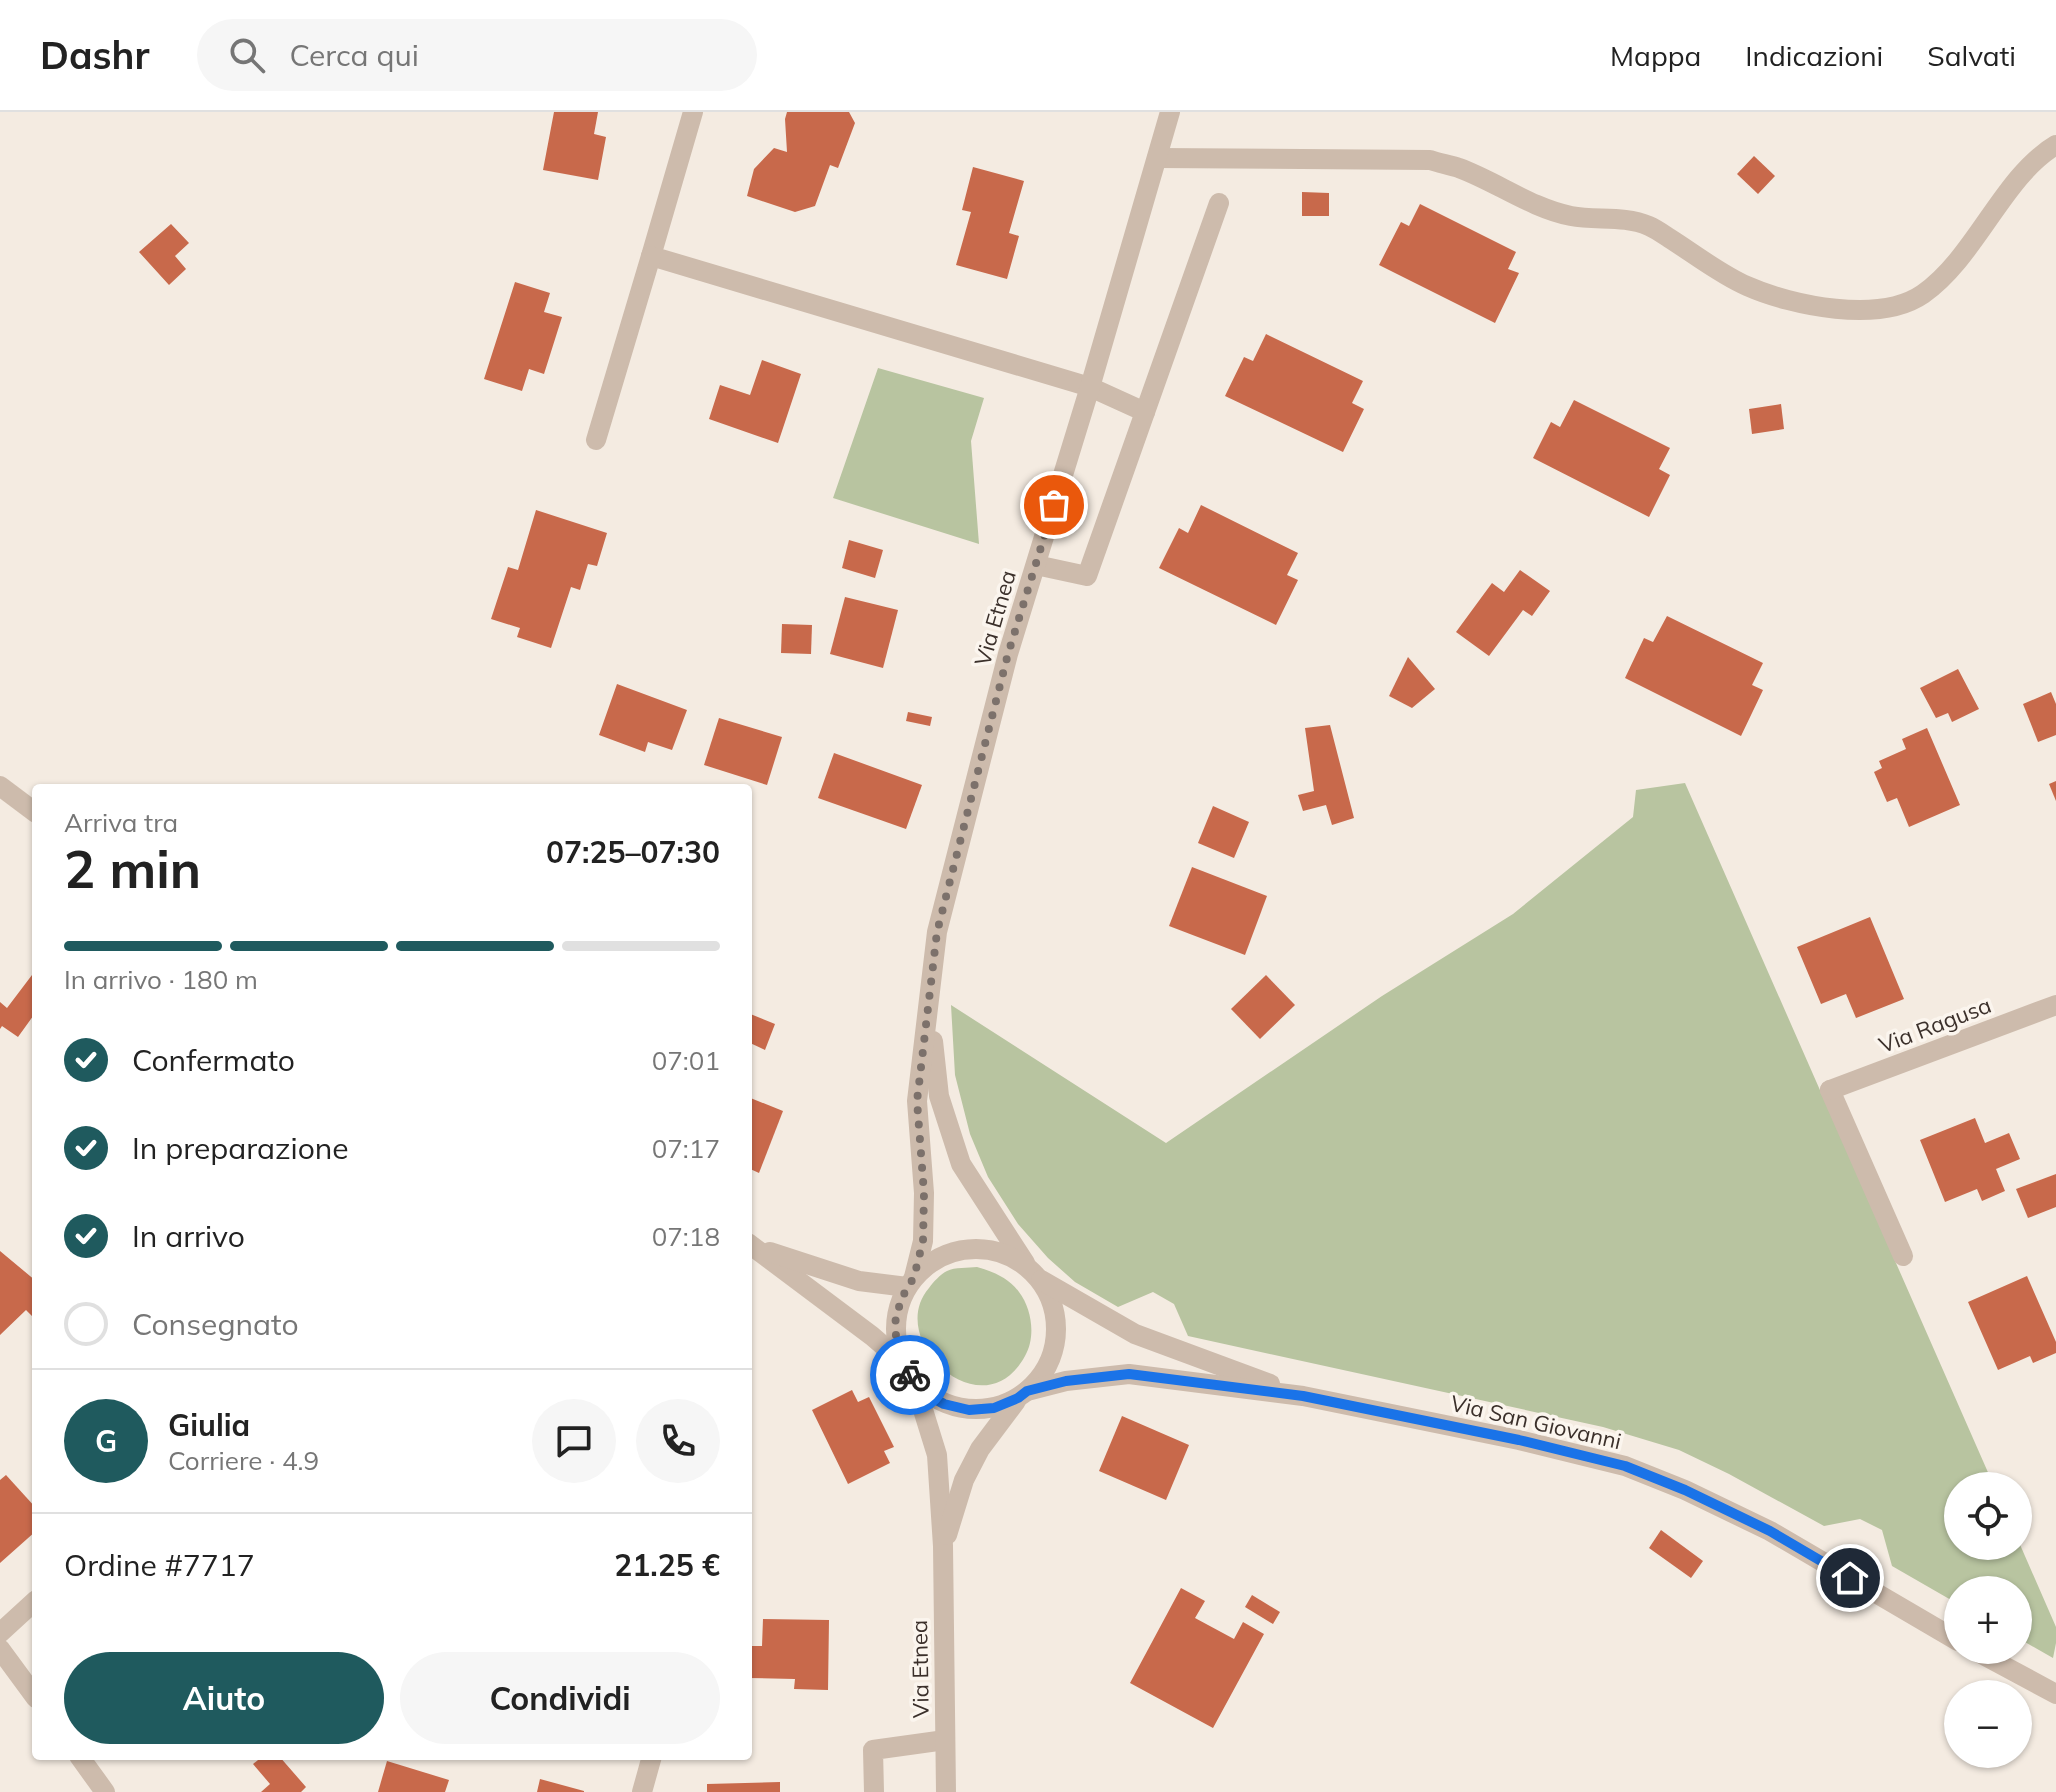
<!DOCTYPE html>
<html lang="it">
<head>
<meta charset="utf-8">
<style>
	body { margin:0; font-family:Mulish,sans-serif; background:#f6f6f6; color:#222; height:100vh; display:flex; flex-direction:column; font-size:30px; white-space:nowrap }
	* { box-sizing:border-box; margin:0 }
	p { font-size:26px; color:#767676 }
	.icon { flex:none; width:44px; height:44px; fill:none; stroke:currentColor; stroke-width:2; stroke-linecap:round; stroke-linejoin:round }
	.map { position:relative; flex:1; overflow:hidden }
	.drawer { position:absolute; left:32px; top:672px; width:720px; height:976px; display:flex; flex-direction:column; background:#fff; border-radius:8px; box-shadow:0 2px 6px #0004 }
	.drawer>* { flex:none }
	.tools { position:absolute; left:1944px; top:1360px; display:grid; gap:16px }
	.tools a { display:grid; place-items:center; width:88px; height:88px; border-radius:50%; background:#fff; box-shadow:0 2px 6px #0004; font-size:40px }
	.pin { position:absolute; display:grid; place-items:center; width:68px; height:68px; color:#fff; margin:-34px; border:4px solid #fff; border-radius:50%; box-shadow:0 2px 8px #0007 }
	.courier { position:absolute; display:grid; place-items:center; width:80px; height:80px; margin:-40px; border:6px solid #1a73e8; border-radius:50%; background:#fff; color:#222; box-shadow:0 2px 10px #0007 }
	.summary em { font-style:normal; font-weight:700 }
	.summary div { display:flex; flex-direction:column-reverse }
	.summary { display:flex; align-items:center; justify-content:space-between; height:136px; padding:0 32px }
	h1 { font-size:52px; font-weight:700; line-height:60px }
	.bar { display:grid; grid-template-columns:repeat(4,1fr); gap:12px 8px; align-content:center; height:96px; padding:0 32px }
	.bar i { height:10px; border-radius:6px; background:#e0e0e0 }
	.bar .current { background:#1f5a5e }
	.bar p { grid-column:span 4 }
	.line { display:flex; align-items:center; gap:20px; padding:0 32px; border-top:2px solid #e0e0e0 }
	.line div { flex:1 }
	.round { display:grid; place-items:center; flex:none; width:84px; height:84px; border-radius:42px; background:#f6f6f6 }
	ol { padding:0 32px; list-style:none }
	li { display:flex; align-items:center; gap:24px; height:88px }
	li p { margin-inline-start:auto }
	li .icon { padding:8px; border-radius:50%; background:#1f5a5e; color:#fff; stroke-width:4 }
	li:last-child { color:#767676 }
	li i { width:44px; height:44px; border:4px solid #e0e0e0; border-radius:50% }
	.primary-button { display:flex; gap:16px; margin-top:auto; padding:16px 32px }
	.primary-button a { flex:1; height:92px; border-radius:48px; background:#1f5a5e; color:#fff; font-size:32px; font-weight:700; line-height:92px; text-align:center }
	.primary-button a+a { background:#f6f6f6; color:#222 }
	header { display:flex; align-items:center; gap:48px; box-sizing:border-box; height:112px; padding:0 40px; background:#fff; border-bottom:2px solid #e0e0e0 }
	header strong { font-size:38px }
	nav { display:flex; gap:44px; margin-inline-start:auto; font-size:28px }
	.search { width:560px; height:72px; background:#f6f6f6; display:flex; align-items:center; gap:20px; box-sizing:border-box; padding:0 28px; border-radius:44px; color:#767676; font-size:30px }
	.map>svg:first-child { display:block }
	.green { fill:#b8c4a0 }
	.building { fill:#c8694b }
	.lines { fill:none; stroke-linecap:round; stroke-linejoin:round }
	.service { stroke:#cdbbac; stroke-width:20 }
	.minor { stroke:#cdbbac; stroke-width:20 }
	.tertiary { stroke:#cdbbac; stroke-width:20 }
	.done { stroke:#7c716b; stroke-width:8; stroke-dasharray:0 14.4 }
	.route { stroke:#1a73e8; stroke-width:10 }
	.labels { text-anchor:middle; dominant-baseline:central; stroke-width:7; stroke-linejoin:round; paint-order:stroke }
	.street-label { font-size:22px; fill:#3b302b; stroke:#fbf5ee }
</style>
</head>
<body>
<header>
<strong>Dashr</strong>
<div class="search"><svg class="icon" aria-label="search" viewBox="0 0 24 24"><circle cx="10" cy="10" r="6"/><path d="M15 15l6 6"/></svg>Cerca qui</div>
<nav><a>Mappa</a><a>Indicazioni</a><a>Salvati</a></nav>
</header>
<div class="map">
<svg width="2056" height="1680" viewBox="0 0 2056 1680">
	<rect width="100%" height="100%" fill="#f4ebe1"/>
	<g class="green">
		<path d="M878 256 984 286 971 329 979 432 833 386Z"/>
		<path d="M1685 671 1994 1374H1958V1434H2018V1428L2056 1515V1531L2053 1546 2018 1526V1478H1958V1492L1892 1454 1882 1418 1860 1407 1824 1414 1729 1362 1679 1338 1603 1315 1188 1224 1174 1192 1153 1180 1118 1195 1075 1170 1048 1146 1018 1112 988 1065 970 1022 955 963 951 893 1166 1031 1382 884 1513 802 1633 705 1636 678Z"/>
		<path d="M977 1155C992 1159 1009 1166 1019 1180 1032 1197 1036 1225 1025 1244 983 1321 884 1228 929 1176 933 1170 941 1162 947 1159 955 1155 968 1156 977 1155Z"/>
	</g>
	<g class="building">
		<path d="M554 0H598L594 22 606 25 598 68 543 58Z"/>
		<path d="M787 0H849L855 11 838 56 830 53 815 94 795 100 747 84 754 57 774 36 787 40 785 7Z"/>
		<path d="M1754 44 1775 64 1758 82 1737 62Z"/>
		<path d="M973 55 1024 69 1009 121 1019 124 1007 167 956 153 971 100 962 98Z"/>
		<path d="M1302 80 1329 81V104H1302Z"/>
		<path d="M1420 92 1516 140 1508 157 1519 161 1495 211 1379 153 1401 110 1409 114Z"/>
		<path d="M171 112 189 131 175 144 186 157 169 173 139 140Z"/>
		<path d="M515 170 550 181 544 200 562 205 544 262 529 257 522 279 484 267Z"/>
		<path d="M1266 222 1363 269 1352 291 1364 297 1343 340 1225 284 1244 245 1253 249Z"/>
		<path d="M762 248 801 262 778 331 709 307 720 273 750 283Z"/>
		<path d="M1574 288 1670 336 1659 357 1670 363 1649 405 1533 346 1551 310 1560 315Z"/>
		<path d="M1781 292 1784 317 1752 322 1749 297Z"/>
		<path d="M1201 393 1298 441 1287 463 1298 468 1276 513 1159 456 1179 416 1188 421Z"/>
		<path d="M536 398 607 421 597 454 588 452 580 478 571 475 551 536 517 525 520 516 491 507 508 455 518 458Z"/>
		<path d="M849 428 883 438 875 466 842 456Z"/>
		<path d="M1520 458 1550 479 1532 504 1523 498 1489 544 1456 520 1492 471 1504 480Z"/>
		<path d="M845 485 898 498 883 556 830 542Z"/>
		<path d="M1667 504 1763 551 1752 573 1763 578 1741 624 1625 566 1644 526 1653 530Z"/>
		<path d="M782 512 812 513 811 542 781 541Z"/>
		<path d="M1408 545 1435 577 1412 596 1389 584Z"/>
		<path d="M1958 557 1979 597 1952 610 1948 601 1936 606 1920 576Z"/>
		<path d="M617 572 687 598 672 638 648 630 645 640 599 623Z"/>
		<path d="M2051 580 2056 592V623L2038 630 2023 592Z"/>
		<path d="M908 600 932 605 930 614 906 609Z"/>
		<path d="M719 606 782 625 767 673 704 653Z"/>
		<path d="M1330 613 1354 706 1332 713 1326 693 1303 699 1298 683 1314 679 1305 616Z"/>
		<path d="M1927 616 1960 693 1909 715 1897 686 1887 690 1874 660 1882 656 1879 649 1906 637 1902 627Z"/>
		<path d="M834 641 922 673 906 717 818 686Z"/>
		<path d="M2056 669V689L2049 672Z"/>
		<path d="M1213 694 1249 710 1234 746 1198 731Z"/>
		<path d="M1192 755 1267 784 1245 843 1169 814Z"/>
		<path d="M1870 805 1904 887 1856 906 1846 882 1821 892 1797 835Z"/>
		<path d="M32 863 36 867V900L18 925 2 914 0 917V890L7 896Z"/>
		<path d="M1266 863 1295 893 1260 927 1231 897Z"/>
		<path d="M748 901 775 912 765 938 748 930Z"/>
		<path d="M748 985 783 999 759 1061 748 1056Z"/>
		<path d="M1975 1006 1985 1031 2009 1021 2020 1047 1996 1057 2005 1079 1982 1089 1977 1077 1945 1090 1920 1028Z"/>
		<path d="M2056 1062V1095L2028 1106 2016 1077Z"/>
		<path d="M0 1139 36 1169V1208L26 1198 0 1223Z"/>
		<path d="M2027 1164 2056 1230V1241L2033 1251 2030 1244 1998 1258 1968 1190Z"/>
		<path d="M852 1278 858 1290 869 1285 894 1335 884 1339 890 1351 848 1372 812 1298Z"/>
		<path d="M1122 1304 1189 1333 1166 1388 1099 1359Z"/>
		<path d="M6 1363 36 1396V1419L0 1451V1368Z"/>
		<path d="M1661 1418 1703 1449 1691 1466 1649 1436Z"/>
		<path d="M1181 1476 1205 1489 1195 1506 1234 1527 1243 1510 1264 1522 1213 1616 1130 1571Z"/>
		<path d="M1252 1483 1280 1500 1273 1512 1245 1495Z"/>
		<path d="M763 1507 829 1508 828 1578 794 1577 795 1567 748 1566V1534H762Z"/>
		<path d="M263 1644H279L306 1675 301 1680H261L270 1672 253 1652Z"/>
		<path d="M387 1649 449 1668 445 1680H378Z"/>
		<path d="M540 1667 584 1679V1680H537Z"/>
		<path d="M780 1670V1680H707V1672Z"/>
	</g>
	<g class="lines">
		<g class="service">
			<path d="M693 0 651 144 1090 275 1145 300"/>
			<path d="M596 328 651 144"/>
			<path d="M1036 453 1087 464 1219 91"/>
			<path d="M1830 978 1903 1144"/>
			<path d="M874 1680 873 1638 945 1628"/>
		</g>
		<g class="minor">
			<path d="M1157 46 1430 48C1439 51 1450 53 1459 56 1497 70 1531 96 1571 104 1597 109 1623 103 1649 114 1656 117 1663 122 1669 126 1693 141 1721 163 1747 174 1792 194 1880 212 1923 182 1976 145 2003 64 2056 33"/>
			<path d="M1830 978 2056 893"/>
			<path d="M0 1521 36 1488"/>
			<path d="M0 1537 36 1586"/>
			<path d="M79 1644 105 1680"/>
			<path d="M642 1680 652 1644"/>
		</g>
		<g class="tertiary">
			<path d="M0 674 36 701"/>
			<path d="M933 929 939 984 961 1052 1025 1151"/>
			<path d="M748 1131 872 1224 901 1249"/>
			<circle cx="976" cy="1217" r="80"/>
			<path d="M770 1140 859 1169 907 1175"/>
			<path d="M914 1165 923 1129 924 1081 917 989 937 820 1008 542 1090 275 1170 0"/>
			<path d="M1041 1168 1135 1222 1270 1272"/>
			<path d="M915 1272 937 1343 943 1434 946 1680"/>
			<path d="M1027 1279 1066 1269 1129 1262 1303 1284 1519 1328 1625 1354 1685 1378 1770 1419 1958 1529"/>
			<path d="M947 1423 964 1368 980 1337 1016 1289"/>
			<path d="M1974 1538 2056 1582"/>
		</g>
	</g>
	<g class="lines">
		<path class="done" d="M910 1263 897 1237 895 1211 901 1187 914 1165 923 1129 924 1081 917 989 937 820 1008 542 1054 393"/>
		<path class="route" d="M910 1263 933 1286 944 1292 969 1298 994 1296 1018 1286 1027 1279 1066 1269 1129 1262 1303 1284 1519 1328 1625 1354 1685 1378 1770 1419 1850 1466"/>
	</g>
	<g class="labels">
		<g class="street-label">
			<text transform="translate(995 506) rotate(-74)">Via Etnea</text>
			<text transform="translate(1935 913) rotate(-21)">Via Ragusa</text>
			<text transform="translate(1536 1310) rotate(13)">Via San Giovanni</text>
			<text transform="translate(920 1557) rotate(-91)">Via Etnea</text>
		</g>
	</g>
</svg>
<div class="tools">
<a><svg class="icon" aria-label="locate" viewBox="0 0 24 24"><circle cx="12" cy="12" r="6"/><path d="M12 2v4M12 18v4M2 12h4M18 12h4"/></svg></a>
<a>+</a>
<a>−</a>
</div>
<div class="pin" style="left:1054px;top:393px;background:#ea580c"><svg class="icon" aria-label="bag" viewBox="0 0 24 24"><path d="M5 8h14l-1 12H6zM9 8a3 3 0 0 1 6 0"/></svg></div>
<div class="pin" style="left:1850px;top:1466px;background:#1f2937"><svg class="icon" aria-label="home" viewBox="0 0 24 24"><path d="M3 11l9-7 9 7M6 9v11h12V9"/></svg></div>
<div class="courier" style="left:910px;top:1263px"><svg class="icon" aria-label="bike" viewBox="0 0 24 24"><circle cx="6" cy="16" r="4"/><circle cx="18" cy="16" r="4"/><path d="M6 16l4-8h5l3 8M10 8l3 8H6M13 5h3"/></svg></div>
<section class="drawer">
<div class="summary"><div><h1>2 min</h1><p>Arriva tra</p></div><em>07:25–07:30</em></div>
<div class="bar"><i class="current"></i><i class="current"></i><i class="current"></i><i></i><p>In arrivo · 180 m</p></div>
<ol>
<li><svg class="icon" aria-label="check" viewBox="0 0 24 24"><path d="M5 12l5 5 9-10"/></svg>Confermato<p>07:01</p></li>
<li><svg class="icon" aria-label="check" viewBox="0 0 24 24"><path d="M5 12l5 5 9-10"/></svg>In preparazione<p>07:17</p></li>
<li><svg class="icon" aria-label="check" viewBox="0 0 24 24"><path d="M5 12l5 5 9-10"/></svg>In arrivo<p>07:18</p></li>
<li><i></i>Consegnato</li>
</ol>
<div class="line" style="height:144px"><b class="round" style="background:#1f5a5e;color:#fff">G</b><div><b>Giulia</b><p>Corriere · 4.9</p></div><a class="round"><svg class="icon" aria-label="chat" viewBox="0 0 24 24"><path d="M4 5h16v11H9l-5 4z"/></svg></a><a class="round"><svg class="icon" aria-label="phone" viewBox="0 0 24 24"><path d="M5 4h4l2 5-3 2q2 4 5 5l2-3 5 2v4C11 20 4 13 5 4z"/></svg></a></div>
<div class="line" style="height:104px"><div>Ordine #7717</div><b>21.25 €</b></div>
<div class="primary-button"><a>Aiuto</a><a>Condividi</a></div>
</section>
</div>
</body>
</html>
